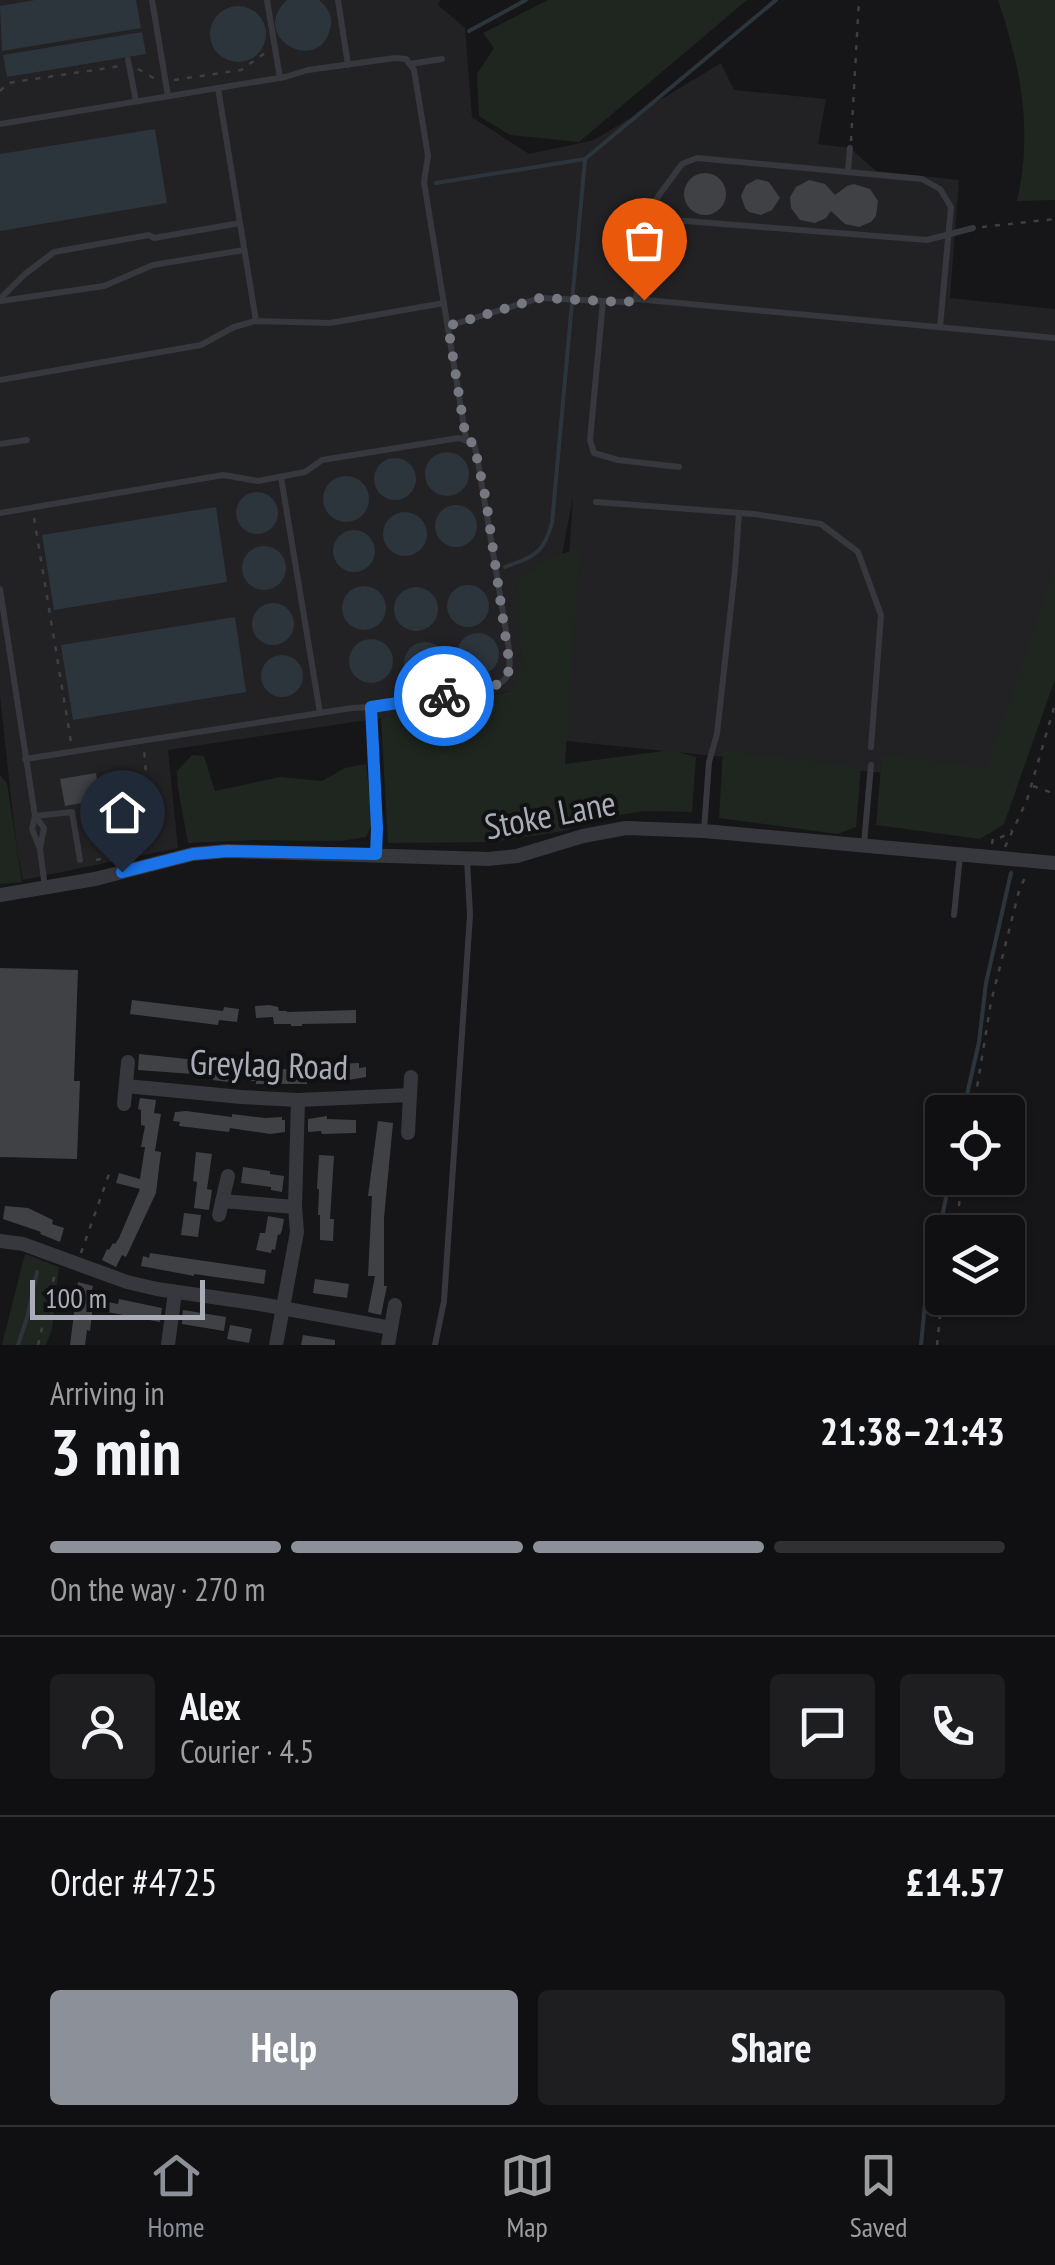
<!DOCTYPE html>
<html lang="en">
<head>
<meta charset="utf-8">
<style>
	body { margin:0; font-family:"PT Sans Narrow",sans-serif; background:#1e1e20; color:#f1f3f6; height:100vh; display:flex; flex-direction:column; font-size:38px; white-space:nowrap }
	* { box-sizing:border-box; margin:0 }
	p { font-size:32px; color:#9c9d9f }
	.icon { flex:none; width:55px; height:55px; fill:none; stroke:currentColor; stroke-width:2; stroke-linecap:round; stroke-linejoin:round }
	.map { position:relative; height:1345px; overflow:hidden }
	.panel { display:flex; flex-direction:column; background:#101012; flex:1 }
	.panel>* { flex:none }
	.tools { position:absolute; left:925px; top:1095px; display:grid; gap:20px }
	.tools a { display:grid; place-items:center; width:100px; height:100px; border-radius:10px; background:#101012; box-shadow:0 2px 8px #0004,0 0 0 2px #303032; font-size:50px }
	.scale { position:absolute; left:30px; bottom:25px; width:175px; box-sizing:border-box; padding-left:10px; border:5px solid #a8adb8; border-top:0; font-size:28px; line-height:35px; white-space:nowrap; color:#a8adb8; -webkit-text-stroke:8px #111113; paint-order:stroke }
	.pin { position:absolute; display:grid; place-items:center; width:85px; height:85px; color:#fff; margin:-102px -42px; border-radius:50% 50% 50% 0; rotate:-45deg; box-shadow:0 0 10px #0007 }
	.pin .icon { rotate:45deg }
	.courier { position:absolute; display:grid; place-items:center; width:100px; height:100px; margin:-50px; border:8px solid #1a73e8; border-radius:50%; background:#fff; color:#222; box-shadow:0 2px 12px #0007 }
	.headline em { font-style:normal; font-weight:600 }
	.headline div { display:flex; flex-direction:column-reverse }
	.headline { display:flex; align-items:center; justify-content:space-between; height:170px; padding:0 50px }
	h1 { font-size:65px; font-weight:600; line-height:75px }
	.bar { display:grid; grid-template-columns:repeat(4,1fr); gap:15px 10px; align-content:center; height:120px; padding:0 50px }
	.bar i { height:12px; border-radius:8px; background:#303032 }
	.bar .selected { background:#8c9099 }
	.bar p { grid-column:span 4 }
	.line { display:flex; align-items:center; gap:25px; padding:0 50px; border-top:2px solid #303032 }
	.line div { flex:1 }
	.round { display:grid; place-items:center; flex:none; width:105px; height:105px; border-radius:10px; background:#1e1e20 }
	.primary-button { display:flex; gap:20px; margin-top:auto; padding:20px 50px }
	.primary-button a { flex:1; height:115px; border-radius:10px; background:#8c9099; color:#fff; font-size:40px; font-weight:600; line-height:115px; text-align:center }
	.primary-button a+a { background:#1e1e20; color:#f1f3f6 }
	.tab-bar { display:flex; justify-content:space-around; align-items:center; height:140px; border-top:2px solid #303032; background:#101012; font-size:28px; color:#9c9d9f }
	.tab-bar a { display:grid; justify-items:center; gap:5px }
	.tab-bar .selected { color:#8c9099 }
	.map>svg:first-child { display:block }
	.built { fill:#222225 }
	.green { fill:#1e261f }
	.water { fill:#2c353c }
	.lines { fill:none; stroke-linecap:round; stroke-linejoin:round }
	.stream { stroke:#2c353c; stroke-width:4 }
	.building { fill:#404145 }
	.path { stroke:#3d3f44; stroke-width:2.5; stroke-dasharray:5 8; stroke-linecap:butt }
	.service { stroke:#37383d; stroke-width:6 }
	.minor { stroke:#37383d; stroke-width:14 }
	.done { stroke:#757880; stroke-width:10; stroke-dasharray:0 18 }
	.route { stroke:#1a73e8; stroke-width:12 }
	.labels { text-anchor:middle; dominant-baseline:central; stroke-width:8; stroke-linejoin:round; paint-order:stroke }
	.street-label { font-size:35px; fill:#a8adb8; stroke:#111113 }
</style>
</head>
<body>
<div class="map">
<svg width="1055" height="1345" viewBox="0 0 1055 1345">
	<rect width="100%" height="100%" fill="#161618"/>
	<path class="built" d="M0 0H440L438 5 465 28 472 117 529 154 594 140 721 63 734 90 826 99 818 144 850 148 876 171 959 180 950 298 1055 309V622L993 784 557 740 573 497 537 685 381 718 168 750 178 848 23 880 16 843 0 696Z"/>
	<g class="green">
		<path d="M548 0H747L579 142 510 135 479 116 477 74 494 48 483 33Z"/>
		<path d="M998 0H1055V200L1017 201C1033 130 1021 68 998 0Z"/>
		<path d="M580 548 565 764 671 750 696 757 692 812 644 811 596 819 563 831 493 842 388 843 381 718 511 691 522 667 517 580 547 559Z"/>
		<path d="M1055 565V679L1004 824 980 839 876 825 882 755 986 767Z"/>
		<path d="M723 750 861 767 856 827 838 834 719 818Z"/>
		<path d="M192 755 204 756 215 791 280 777 322 781 345 768 366 764 373 823 366 837 342 841 252 840 188 843 178 788 177 771Z"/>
		<path d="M0 775 7 783 22 882 0 884Z"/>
		<path d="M25 1254 59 1267 52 1329 46 1345H2Z"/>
	</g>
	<g class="water">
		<path d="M35 0H136L141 28 2 51 0 6Z"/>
		<path d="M287 0H319C328 8 334 17 330 29 319 76 247 37 287 0Z"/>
		<circle cx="238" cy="34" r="28"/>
		<path d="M142 32 146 54 7 77 3 55Z"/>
		<path d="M155 129 167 203 0 231V154Z"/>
		<circle cx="447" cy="474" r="22"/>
		<circle cx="395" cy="479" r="21"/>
		<circle cx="346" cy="499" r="23"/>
		<circle cx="257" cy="513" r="21"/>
		<circle cx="456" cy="526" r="21"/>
		<path d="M216 507 227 582 54 610 42 535Z"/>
		<circle cx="405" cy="534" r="22"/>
		<circle cx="354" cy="551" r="21"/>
		<circle cx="264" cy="568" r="22"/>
		<circle cx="468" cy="606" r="21"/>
		<circle cx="364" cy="608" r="22"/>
		<circle cx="416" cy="609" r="22"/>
		<circle cx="273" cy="624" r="21"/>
		<path d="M235 617 246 692 73 720 61 645Z"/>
		<circle cx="478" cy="654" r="21"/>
		<circle cx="371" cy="661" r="22"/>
		<circle cx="425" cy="663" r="21"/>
		<circle cx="282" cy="676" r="21"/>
	</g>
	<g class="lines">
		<g class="stream">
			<path d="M469 31 526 0"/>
			<path d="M436 183 585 159 776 0"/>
			<path d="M505 567C534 556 543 555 552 523L585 159"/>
			<path d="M963 1112 979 1042 986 983 1011 873"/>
			<path d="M940 1227 950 1178"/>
			<path d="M18 1345 27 1318 37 1272"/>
			<path d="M921 1345 929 1262 933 1248"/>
		</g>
	</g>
	<g class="building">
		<circle cx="705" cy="194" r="21"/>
		<path d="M757 179 769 182 780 198 772 210 761 215 749 212 745 208 741 196 746 185Z"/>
		<path d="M809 180 825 184 835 195 847 186 854 184 870 189 878 201 876 216 871 222 859 227 845 224 831 211 826 218 815 223 800 220 791 208 790 197 796 187Z"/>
		<path d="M96 773 102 811 120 808 123 823 92 828 88 802 65 806 60 779Z"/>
		<path d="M0 968 78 970 74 1081H80L77 1159 0 1157Z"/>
		<path d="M132 1000 223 1011 224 1007 239 1009 237 1022 219 1020 218 1025 130 1014Z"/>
		<path d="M269 1005 278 1007 279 1011H287V1012L356 1010V1023L302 1024V1026H291V1024H274L273 1017 256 1018 255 1006Z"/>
		<path d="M139 1054 206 1061 235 1067 234 1080 229 1079V1082L213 1080V1077L206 1075 138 1070Z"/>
		<path d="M359 1063V1068L366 1067V1077L343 1081V1077L314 1078 313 1065Z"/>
		<path d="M251 1068 307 1070V1084H256V1081H251Z"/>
		<path d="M140 1098 156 1100 154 1113 161 1114 155 1151 161 1152 156 1193 126 1257 122 1255 116 1267 102 1260 107 1249 109 1250 113 1243 115 1244 119 1238 140 1189 116 1183 119 1173 140 1179 145 1147H141L145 1126 141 1125V1110L138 1109Z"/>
		<path d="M186 1111 232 1117V1114L265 1118 282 1117V1120H285V1132L270 1134 230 1128 229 1132 179 1126 180 1122 173 1121 175 1112Z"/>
		<path d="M327 1116V1119L356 1120V1133L322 1134 321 1131 308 1132V1119Z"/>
		<path d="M378 1121 393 1123 384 1218V1286H387L381 1315 368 1312 375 1276H368L372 1196H368Z"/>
		<path d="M196 1152 212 1154 207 1189 212 1190 209 1210 194 1208 197 1182 193 1181Z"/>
		<path d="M319 1155 334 1156 330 1219H334L333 1241 320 1240V1215H318L319 1190 317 1188Z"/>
		<path d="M243 1167 270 1171V1174L284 1176 282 1192 271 1190V1187L241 1183Z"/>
		<path d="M5 1206 28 1208 53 1220 52 1224 64 1228 60 1242 40 1234 41 1232 3 1219Z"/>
		<path d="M184 1213 201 1215 198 1237 181 1235Z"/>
		<path d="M268 1216 284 1219 282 1230 280 1235 278 1234 275 1250 272 1249 271 1253 256 1250 260 1233H265Z"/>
		<path d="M150 1253 266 1270 264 1284 194 1274V1276L141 1266 143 1256 149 1258Z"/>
		<path d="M315 1279 349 1284 347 1298 313 1293Z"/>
		<path d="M78 1282 93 1286 89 1303 93 1304 90 1331 87 1330 85 1345H70Z"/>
		<path d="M119 1299 162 1308 160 1322 107 1312 108 1302 118 1304Z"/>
		<path d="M183 1310 226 1317 224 1331 182 1324Z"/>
		<path d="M230 1325 252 1329 249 1343 227 1339Z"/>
		<path d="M303 1335 335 1340V1345H301Z"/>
	</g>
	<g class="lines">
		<g class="path">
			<path d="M138 69 157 80"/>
			<path d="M174 80 241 70 265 53"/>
			<path d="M0 91 8 83 121 66"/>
			<path d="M851 141 859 0"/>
			<path d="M982 227 1055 219"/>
			<path d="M34 518 71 742"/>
			<path d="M1033 786 1055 794"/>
			<path d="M992 844 993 838 1002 837 1012 830"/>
			<path d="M1005 847 1027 800 1055 704"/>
			<path d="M96 860 118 855 149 810 144 749"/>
			<path d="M973 1112 991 1002 1019 891 1026 875"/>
			<path d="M956 1232 962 1178"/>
			<path d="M81 1253 109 1174"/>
			<path d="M38 1345 56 1269"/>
			<path d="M937 1345 942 1297"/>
		</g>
		<g class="service">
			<path d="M152 0 168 96"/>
			<path d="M267 0 280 78"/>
			<path d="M338 0 348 65"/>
			<path d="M128 60 136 101"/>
			<path d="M410 64 442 59"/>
			<path d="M218 88 256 321"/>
			<path d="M0 124 285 77 308 70 395 58 406 59 414 70 428 156 424 182 466 439"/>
			<path d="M848 171 850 148"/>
			<path d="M650 212 673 220 927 240 973 228"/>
			<path d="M0 299 25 274 54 252 149 235 154 238 240 223"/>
			<path d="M636 299 645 222 659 195 682 164 697 158 922 179 940 189 951 207 940 327"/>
			<path d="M1 301 104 286 153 265 244 250"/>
			<path d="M603 301 590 440 594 453 618 460 679 467"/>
			<path d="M448 326 540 298 624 302 636 299 1055 338"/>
			<path d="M0 380 201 345 234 327 256 321 330 323 444 303"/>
			<path d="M0 444 27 440"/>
			<path d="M281 477 320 713"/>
			<path d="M596 502 754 514 821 524 858 552 881 615 871 747"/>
			<path d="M0 513 223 475 258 481 305 472 322 460 459 438 474 444 477 456 509 649C511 674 510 682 485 690L371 707 352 708 25 759"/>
			<path d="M0 589 35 816 32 829 40 849 45 888"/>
			<path d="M371 707 377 828 376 855"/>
			<path d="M35 816 72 812 80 860"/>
			<path d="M35 816 44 828 40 848"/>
			<path d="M704 830 709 762 717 734 735 570 739 513"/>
			<path d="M864 844 871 765"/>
			<path d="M954 915 960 856"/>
			<path d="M435 1345 444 1301 470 915 467 859"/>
		</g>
		<g class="minor">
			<path d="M0 895 95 879 193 854 227 851 488 859 517 856 583 836 626 828 704 831 1055 863"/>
			<path d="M126 1086 241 1097 298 1100 410 1095"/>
			<path d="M124 1104 128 1062"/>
			<path d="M408 1133 411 1077"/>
			<path d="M222 1201 295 1207"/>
			<path d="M219 1215 228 1176"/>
			<path d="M0 1241 23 1244 127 1282 157 1289 260 1304 391 1328"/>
			<path d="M168 1345 175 1292"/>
			<path d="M276 1345 297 1232 295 1207 298 1100"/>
			<path d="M388 1345 395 1305"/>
		</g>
	</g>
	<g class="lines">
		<path class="done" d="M444 696C469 693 500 694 510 668L486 500 474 444 466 439 448 326 540 298 624 302 644 300"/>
		<path class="route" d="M122 872 193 854 227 851 376 854 377 828 371 707 444 696"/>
	</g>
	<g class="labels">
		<g class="street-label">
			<text transform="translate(550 814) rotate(-11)">Stoke Lane</text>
			<text transform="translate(269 1064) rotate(2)">Greylag Road</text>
		</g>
	</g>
</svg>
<div class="tools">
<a><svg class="icon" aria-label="locate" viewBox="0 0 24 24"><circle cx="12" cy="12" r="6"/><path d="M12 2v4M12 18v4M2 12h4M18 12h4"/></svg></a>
<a><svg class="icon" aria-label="layers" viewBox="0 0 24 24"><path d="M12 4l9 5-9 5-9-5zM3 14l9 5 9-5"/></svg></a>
</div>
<div class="scale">100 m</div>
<div class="pin" style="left:644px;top:300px;background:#ea580c"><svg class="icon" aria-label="bag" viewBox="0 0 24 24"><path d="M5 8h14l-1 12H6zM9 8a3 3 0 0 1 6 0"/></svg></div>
<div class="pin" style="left:122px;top:872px;background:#1f2937"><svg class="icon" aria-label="home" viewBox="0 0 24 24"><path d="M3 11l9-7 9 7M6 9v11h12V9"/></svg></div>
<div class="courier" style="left:444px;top:696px"><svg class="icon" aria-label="bike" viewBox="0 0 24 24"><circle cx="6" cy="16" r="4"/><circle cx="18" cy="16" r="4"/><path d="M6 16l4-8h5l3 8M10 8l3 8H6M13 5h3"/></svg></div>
</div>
<section class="panel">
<div class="headline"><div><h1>3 min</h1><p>Arriving in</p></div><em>21:38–21:43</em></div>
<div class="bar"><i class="selected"></i><i class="selected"></i><i class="selected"></i><i></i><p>On the way · 270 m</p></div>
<div class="line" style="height:180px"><a class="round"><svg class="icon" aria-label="person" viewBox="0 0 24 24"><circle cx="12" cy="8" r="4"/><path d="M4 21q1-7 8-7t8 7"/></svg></a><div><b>Alex</b><p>Courier · 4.5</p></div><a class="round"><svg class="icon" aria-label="chat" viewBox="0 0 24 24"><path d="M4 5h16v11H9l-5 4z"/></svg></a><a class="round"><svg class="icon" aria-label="phone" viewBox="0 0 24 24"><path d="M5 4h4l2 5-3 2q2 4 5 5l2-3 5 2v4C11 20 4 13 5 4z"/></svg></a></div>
<div class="line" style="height:130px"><div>Order #4725</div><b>£14.57</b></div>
<div class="primary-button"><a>Help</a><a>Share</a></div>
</section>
<nav class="tab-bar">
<a class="selected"><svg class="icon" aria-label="home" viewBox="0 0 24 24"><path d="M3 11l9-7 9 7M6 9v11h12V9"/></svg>Home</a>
<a><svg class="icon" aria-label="map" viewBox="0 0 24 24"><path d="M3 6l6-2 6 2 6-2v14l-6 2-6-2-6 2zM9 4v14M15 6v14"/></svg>Map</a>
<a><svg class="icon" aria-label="saved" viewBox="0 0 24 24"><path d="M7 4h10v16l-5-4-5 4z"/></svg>Saved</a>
</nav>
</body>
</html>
